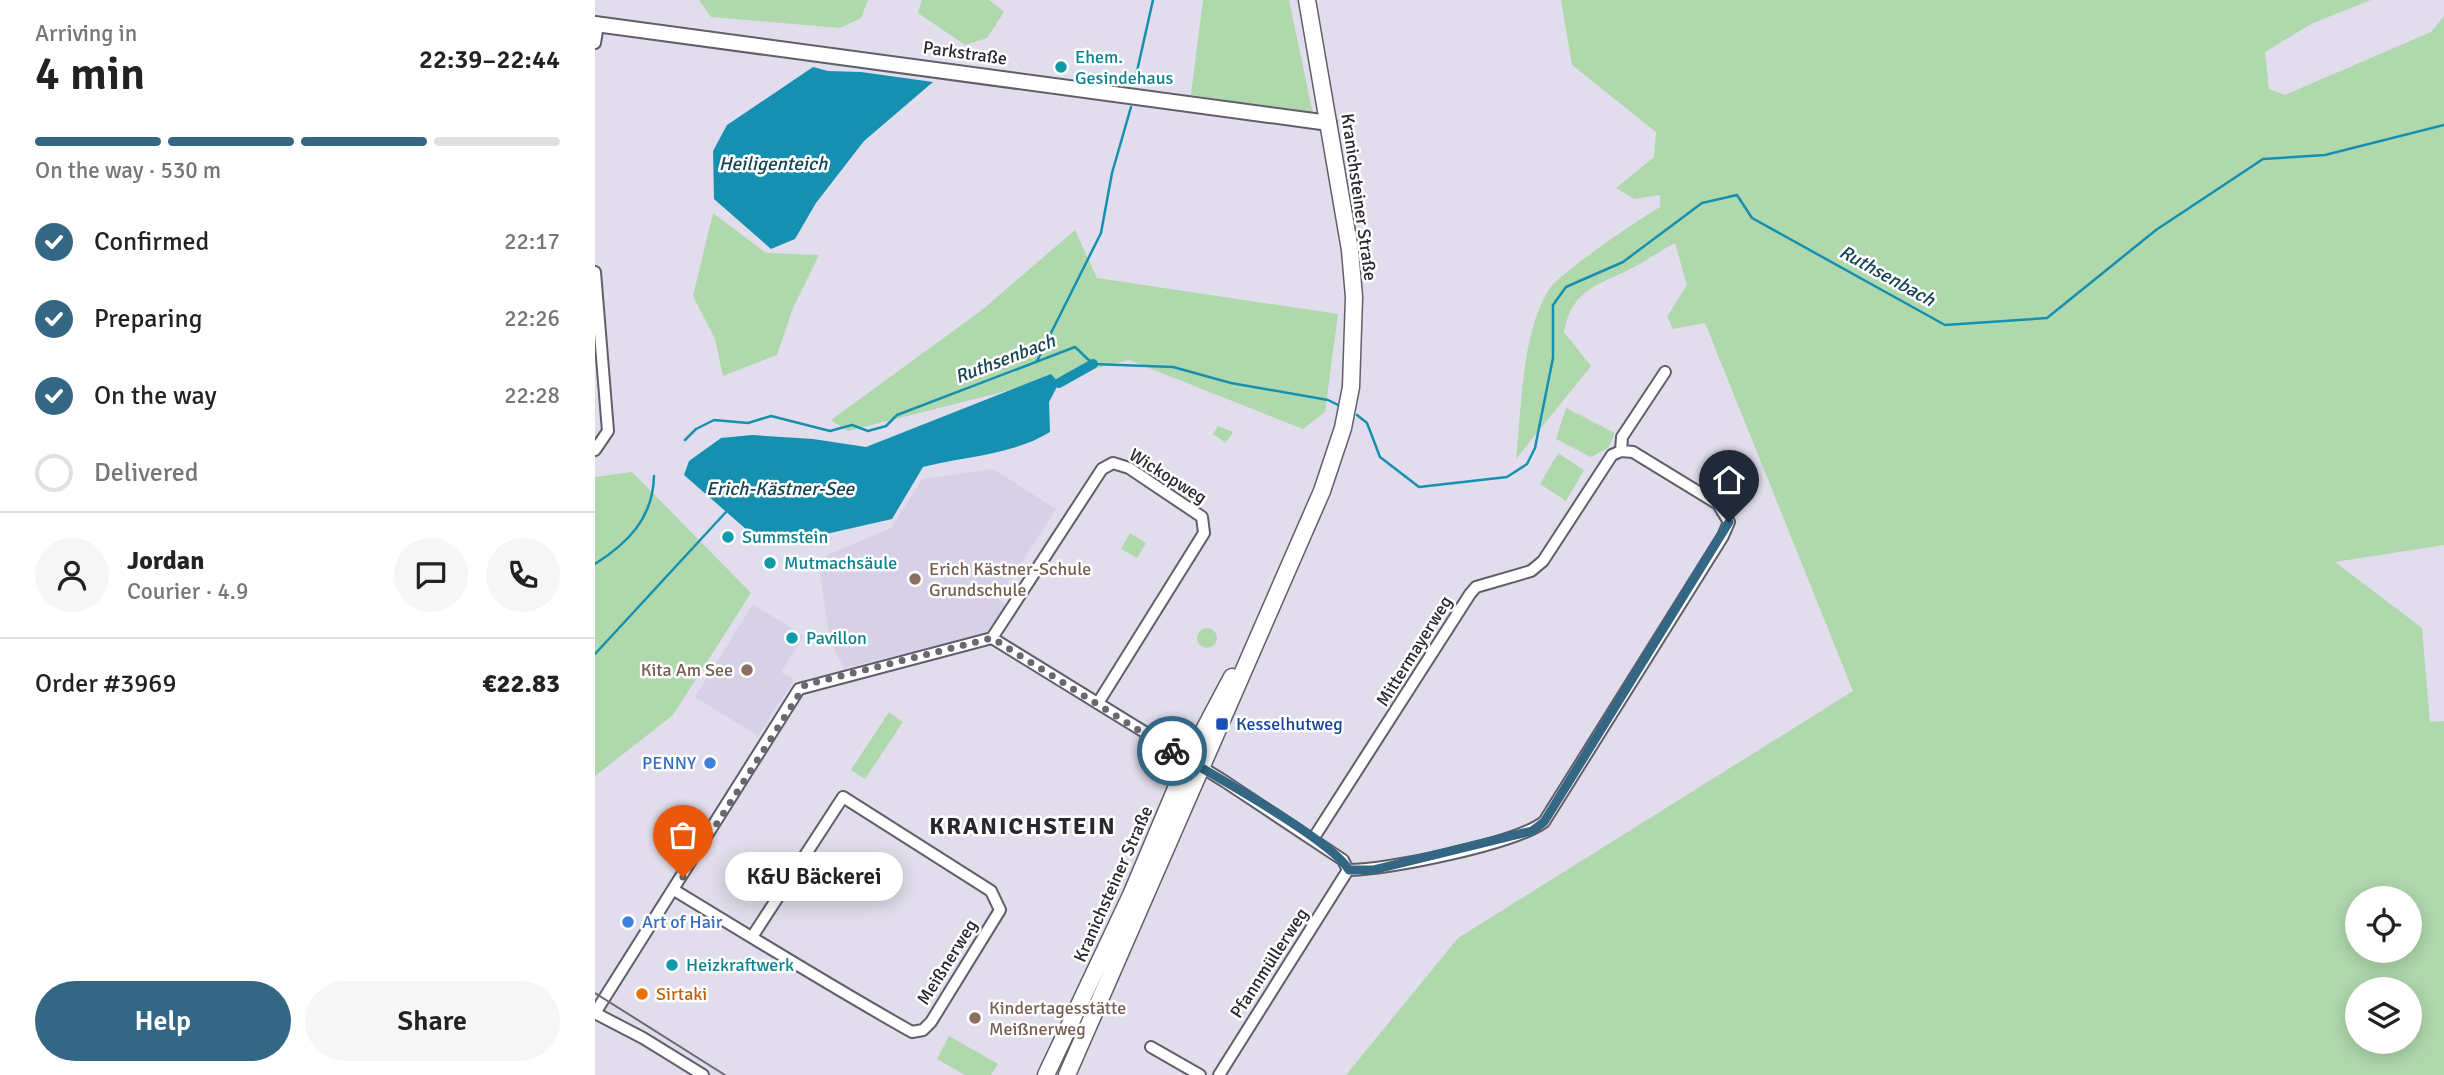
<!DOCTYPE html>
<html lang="en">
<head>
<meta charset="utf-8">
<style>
	body { margin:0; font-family:Signika,sans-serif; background:#f6f6f6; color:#222; height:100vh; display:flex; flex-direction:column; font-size:26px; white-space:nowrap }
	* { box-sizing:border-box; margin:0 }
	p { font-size:23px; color:#767676 }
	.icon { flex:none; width:38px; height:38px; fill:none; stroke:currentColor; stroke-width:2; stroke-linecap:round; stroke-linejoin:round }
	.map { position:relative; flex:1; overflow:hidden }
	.details { display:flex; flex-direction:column; background:#fff; width:595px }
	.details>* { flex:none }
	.controls { position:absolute; left:1750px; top:886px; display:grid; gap:14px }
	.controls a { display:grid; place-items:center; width:77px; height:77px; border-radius:50%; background:#fff; box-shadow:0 4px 18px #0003; font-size:35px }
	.pin { position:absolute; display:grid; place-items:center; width:60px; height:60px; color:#fff; margin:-72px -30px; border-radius:50% 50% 50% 0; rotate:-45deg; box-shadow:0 0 7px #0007 }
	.pin .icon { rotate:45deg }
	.courier { position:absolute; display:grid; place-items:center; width:70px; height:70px; margin:-35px; border:5px solid #346784; border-radius:50%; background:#fff; color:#222; box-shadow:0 2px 9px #0007 }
	.bubble { position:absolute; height:49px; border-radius:24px; background:#fff; box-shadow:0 4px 18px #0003; font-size:23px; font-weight:600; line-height:49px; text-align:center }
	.head em { font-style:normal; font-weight:600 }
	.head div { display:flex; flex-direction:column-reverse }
	.head { display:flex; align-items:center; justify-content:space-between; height:119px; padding:0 35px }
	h1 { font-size:46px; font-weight:600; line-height:52px }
	.bar { display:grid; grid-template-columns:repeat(4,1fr); gap:10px 7px; align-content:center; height:84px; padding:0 35px }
	.bar i { height:9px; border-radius:5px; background:#e0e0e0 }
	.bar .on { background:#346784 }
	.bar p { grid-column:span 4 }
	.line { display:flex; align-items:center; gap:18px; padding:0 35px; border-top:2px solid #e0e0e0 }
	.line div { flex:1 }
	.round { display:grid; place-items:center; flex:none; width:74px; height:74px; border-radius:37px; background:#f6f6f6 }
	ol { padding:0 35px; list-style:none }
	li { display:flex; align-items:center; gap:21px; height:77px }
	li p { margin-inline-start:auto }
	li .icon { padding:7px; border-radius:50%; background:#346784; color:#fff; stroke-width:4 }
	li:last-child { color:#767676 }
	li i { width:38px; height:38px; border:4px solid #e0e0e0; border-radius:50% }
	.action { display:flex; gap:14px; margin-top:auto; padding:14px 35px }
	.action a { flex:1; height:80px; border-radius:42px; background:#346784; color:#fff; font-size:28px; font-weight:600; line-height:80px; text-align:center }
	.action a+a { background:#f6f6f6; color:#222 }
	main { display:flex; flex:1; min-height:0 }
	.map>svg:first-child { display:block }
	.built { fill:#d7d1e8 }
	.green { fill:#b0d8ad; fill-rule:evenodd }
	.water { fill:#1690b0 }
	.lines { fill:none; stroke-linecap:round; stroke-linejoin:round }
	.stream { stroke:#1690b0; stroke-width:2.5 }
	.canal { stroke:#1690b0; stroke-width:10 }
	.minor-casing { stroke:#615e6b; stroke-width:14 }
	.tertiary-casing { stroke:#615e6b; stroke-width:18 }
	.secondary-casing { stroke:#615e6b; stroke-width:19 }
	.minor { stroke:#fff; stroke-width:10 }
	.tertiary { stroke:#fff; stroke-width:14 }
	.secondary { stroke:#fff; stroke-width:16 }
	.tram { stroke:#6c6973; stroke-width:2 }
	.done { stroke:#6a6770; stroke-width:7; stroke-dasharray:0 12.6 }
	.route { stroke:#346784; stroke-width:9 }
	.culture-dot { fill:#0f9aa8; stroke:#fff; stroke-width:2.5 }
	.education-dot { fill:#8d6e63; stroke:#fff; stroke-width:2.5 }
	.transit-dot { fill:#1a4fb4; stroke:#fff; stroke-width:2.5 }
	.shop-dot { fill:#3f7fe0; stroke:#fff; stroke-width:2.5 }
	.food-dot { fill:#e8710a; stroke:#fff; stroke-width:2.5 }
	.labels { text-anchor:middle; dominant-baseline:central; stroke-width:5; stroke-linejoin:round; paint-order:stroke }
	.street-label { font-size:18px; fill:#2a282e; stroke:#fff }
	.culture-label { font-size:18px; fill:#0d838f; stroke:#fff; text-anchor:start }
	.education-label { font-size:18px; fill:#785e54; stroke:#fff; text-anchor:start }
	.transit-label { font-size:18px; fill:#164399; stroke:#fff; text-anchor:start }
	.shop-label { font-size:18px; fill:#366cbe; stroke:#fff; text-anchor:end }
	.food-label { font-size:18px; fill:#c56008; stroke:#fff; text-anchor:start }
	.water-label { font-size:19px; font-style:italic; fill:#154452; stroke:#fff }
	.district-label { font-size:24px; font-weight:bold; letter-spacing:2px; fill:#2a282e; stroke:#fff }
</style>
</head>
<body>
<main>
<section class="details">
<div class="head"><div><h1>4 min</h1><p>Arriving in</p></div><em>22:39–22:44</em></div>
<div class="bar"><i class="on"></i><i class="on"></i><i class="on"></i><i></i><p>On the way · 530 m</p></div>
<ol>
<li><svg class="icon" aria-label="check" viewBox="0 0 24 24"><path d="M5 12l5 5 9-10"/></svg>Confirmed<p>22:17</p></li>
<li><svg class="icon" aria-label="check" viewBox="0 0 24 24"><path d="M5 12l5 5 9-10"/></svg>Preparing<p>22:26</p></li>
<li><svg class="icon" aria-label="check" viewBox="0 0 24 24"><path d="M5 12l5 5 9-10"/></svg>On the way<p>22:28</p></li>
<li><i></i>Delivered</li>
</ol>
<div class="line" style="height:126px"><a class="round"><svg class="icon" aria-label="person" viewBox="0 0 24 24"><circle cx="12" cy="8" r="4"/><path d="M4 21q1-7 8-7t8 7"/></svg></a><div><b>Jordan</b><p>Courier · 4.9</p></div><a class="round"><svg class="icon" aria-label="chat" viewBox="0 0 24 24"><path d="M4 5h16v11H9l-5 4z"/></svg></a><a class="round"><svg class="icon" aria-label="phone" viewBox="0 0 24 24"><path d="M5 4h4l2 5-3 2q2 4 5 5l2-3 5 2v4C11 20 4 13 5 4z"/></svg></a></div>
<div class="line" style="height:91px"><div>Order #3969</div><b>€22.83</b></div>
<div class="action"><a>Help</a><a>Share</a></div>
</section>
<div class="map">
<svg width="1849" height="1075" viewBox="0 0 1849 1075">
	<rect width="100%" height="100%" fill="#e1ddec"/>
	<g class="built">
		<path d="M398 469 461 509 403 598 411 606 394 633 249 668 235 642 223 559 296 528 327 479Z"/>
		<path d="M158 604 209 636 186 672 199 680 163 736 100 697Z"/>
	</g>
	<g class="green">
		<path d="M104 0H273L266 18 245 28 116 17Z"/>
		<path d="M327 0H394L409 12 392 38 370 45 323 13Z"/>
		<path d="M608 0H694L718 114 596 95Z"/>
		<path d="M966 0H1776L1718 23 1670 52 1674 89 1690 95 1836 32 1849 16V545L1740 562 1827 628 1835 722 1849 721V1075H751L863 938 1258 691 1110 323 1078 329 1072 317 1092 285 1080 243C1065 251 1051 261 1037 268 1002 286 977 289 969 332L996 366 921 459C927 407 926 336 953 291 965 272 1043 220 1065 207V195L1039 199 1021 188 1059 157 1061 132 977 65ZM1762 898H1815V950H1762ZM1762 989H1815V1041H1762Z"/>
		<path d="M118 213 171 253 224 255 198 308 182 355 128 376 120 339 98 296Z"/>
		<path d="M480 230 502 278 743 314 730 412 708 429 534 360 253 431 236 420 387 310Z"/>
		<path d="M971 408 1020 433 1013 448 996 457 961 439Z"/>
		<path d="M623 426 638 432 631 443 618 434Z"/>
		<path d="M963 453 989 470 971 501 945 484Z"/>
		<path d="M37 472 156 593 78 715 0 776V477Z"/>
		<path d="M535 533 551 543 542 558 526 549Z"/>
		<circle cx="612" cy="638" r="10"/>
		<path d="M294 712 308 722 270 779 256 770Z"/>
		<path d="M354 1036 403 1064 396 1075H370L342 1059Z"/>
	</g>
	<g class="water">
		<path d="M218 67 233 71 266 72 338 82 269 141 221 203 200 239 176 249 119 199 118 151 132 125Z"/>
		<path d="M456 374 464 383 454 402 455 432C418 455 371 456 328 467L297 519 209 539 168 544 89 475 94 461 126 438 157 435 218 439 271 447Z"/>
	</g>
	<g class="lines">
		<g class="stream">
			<path d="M540 80 558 0"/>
			<path d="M442 361 506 233 517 173 536 107"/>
			<path d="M762 415 772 423 785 457 824 487 912 477 932 464 940 448 958 358V305L971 287 1028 262 1107 203 1142 195 1157 218 1350 325 1452 318 1561 230 1668 159 1730 155 1849 125"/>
			<path d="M90 440 101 429 119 420 153 423 176 416 235 431 257 425 273 431 291 426 302 415 480 347 498 364 578 367 636 383 733 400 745 406"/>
			<path d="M0 564C33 543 58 518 59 476"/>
			<path d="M0 654 131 512"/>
		</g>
		<path class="canal" d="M464 383 498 364"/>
		<defs>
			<g id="minor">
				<path d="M0 43 3 25"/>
				<path d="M0 272 13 431 0 450"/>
				<path d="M1026 451 1027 437 1070 372"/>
				<path d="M397 638 507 469 518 463 534 468 607 517 609 533 503 703"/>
				<path d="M718 839 875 594 881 587 936 571 948 561 1017 455 1026 451 1038 452 1123 504 1134 522 1128 536 949 822C919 844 793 870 753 870"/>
				<path d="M79 890C158 938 237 987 317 1032L328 1030 336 1022 405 910 396 891 248 797 157 937"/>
				<path d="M0 1013 204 689 397 638 629 781 748 860 753 870"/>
				<path d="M0 1013 48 1038 108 1075"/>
				<path d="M556 1047 605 1075"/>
				<path d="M624 1075 753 870"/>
			</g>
			<path id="tertiary" d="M0 24 734 123"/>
			<g id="secondary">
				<path d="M451 1075 536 895 593 760 637 677"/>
				<path d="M472 1075 727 491 748 428 756 387 759 297 755 250 712 0"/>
			</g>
		</defs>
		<use href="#minor" class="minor-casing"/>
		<use href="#tertiary" class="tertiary-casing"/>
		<use href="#secondary" class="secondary-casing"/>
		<use href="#minor" class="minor"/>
		<use href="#tertiary" class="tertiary"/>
		<use href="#secondary" class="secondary"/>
		<path class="tram" d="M0 993 130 1075"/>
	</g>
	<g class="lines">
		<path class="done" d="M88 877 210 685 397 638 577 751"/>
		<path class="route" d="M577 751C613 772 737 840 754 870H778L937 831 949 822 1134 522"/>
	</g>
	<g class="culture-dot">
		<circle cx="466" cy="67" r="7"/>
		<circle cx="133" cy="537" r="7"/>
		<circle cx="175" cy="563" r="7"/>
		<circle cx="197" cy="638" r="7"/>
		<circle cx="77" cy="965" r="7"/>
	</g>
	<g class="education-dot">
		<circle cx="320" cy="579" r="7"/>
		<circle cx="152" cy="670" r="7"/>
		<circle cx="380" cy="1018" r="7"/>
	</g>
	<rect class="transit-dot" x="620" y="717" width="14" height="14" rx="3.5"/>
	<g class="shop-dot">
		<circle cx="115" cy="763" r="7"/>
		<circle cx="33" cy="922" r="7"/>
	</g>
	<circle class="food-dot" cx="47" cy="994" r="7"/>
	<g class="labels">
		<g class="street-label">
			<text transform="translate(370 53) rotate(8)">Parkstraße</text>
			<text transform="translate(764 197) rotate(82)">Kranichsteiner Straße</text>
			<text transform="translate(573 476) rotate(32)">Wickopweg</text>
			<text transform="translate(819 651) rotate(-58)">Mittermayerweg</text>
			<text transform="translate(518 884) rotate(-66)">Kranichsteiner Straße</text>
			<text transform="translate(352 962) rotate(-58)">Meißnerweg</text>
			<text transform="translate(674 963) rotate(-57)">Pfannmüllerweg</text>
		</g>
		<g class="culture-label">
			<text x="480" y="57">Ehem.<tspan x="480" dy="21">Gesindehaus</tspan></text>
			<text x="147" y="537">Summstein</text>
			<text x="189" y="563">Mutmachsäule</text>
			<text x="211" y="638">Pavillon</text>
			<text x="91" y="965">Heizkraftwerk</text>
		</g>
		<g class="education-label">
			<text x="334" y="569">Erich Kästner-Schule<tspan x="334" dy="21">Grundschule</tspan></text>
			<text x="138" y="670" text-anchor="end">Kita Am See</text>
			<text x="394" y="1008">Kindertagesstätte<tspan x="394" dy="21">Meißnerweg</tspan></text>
		</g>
		<g class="transit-label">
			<text x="641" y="724">Kesselhutweg</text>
		</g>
		<g class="shop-label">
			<text x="101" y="763">PENNY</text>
			<text x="47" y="922" text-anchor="start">Art of Hair</text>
		</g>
		<g class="food-label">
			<text x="61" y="994">Sirtaki</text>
		</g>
		<g class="water-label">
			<text x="178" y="164">Heiligenteich</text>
			<text transform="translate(1292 276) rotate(29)">Ruthsenbach</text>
			<text transform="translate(410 359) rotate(-21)">Ruthsenbach</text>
			<text x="185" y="489">Erich-Kästner-See</text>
		</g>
		<g class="district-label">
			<text x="428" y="826">KRANICHSTEIN</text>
		</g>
	</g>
</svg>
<div class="controls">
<a><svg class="icon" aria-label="locate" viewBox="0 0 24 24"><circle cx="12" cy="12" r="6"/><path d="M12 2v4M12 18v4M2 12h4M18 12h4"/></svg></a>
<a><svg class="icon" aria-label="layers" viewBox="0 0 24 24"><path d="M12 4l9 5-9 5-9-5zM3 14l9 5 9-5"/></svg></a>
</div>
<div class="pin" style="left:88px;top:877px;background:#ea580c"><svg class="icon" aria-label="bag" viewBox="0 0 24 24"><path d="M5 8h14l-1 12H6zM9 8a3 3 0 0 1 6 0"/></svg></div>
<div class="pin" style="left:1134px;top:522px;background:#1f2937"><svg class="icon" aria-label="home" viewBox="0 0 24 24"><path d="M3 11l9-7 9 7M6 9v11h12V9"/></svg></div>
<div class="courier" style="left:577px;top:751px"><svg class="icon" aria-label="bike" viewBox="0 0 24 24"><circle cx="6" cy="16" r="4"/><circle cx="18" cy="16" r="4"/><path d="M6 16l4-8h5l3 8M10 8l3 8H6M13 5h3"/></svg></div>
<div class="bubble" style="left:130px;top:852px;width:178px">K&amp;U Bäckerei</div>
</div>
</main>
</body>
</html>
